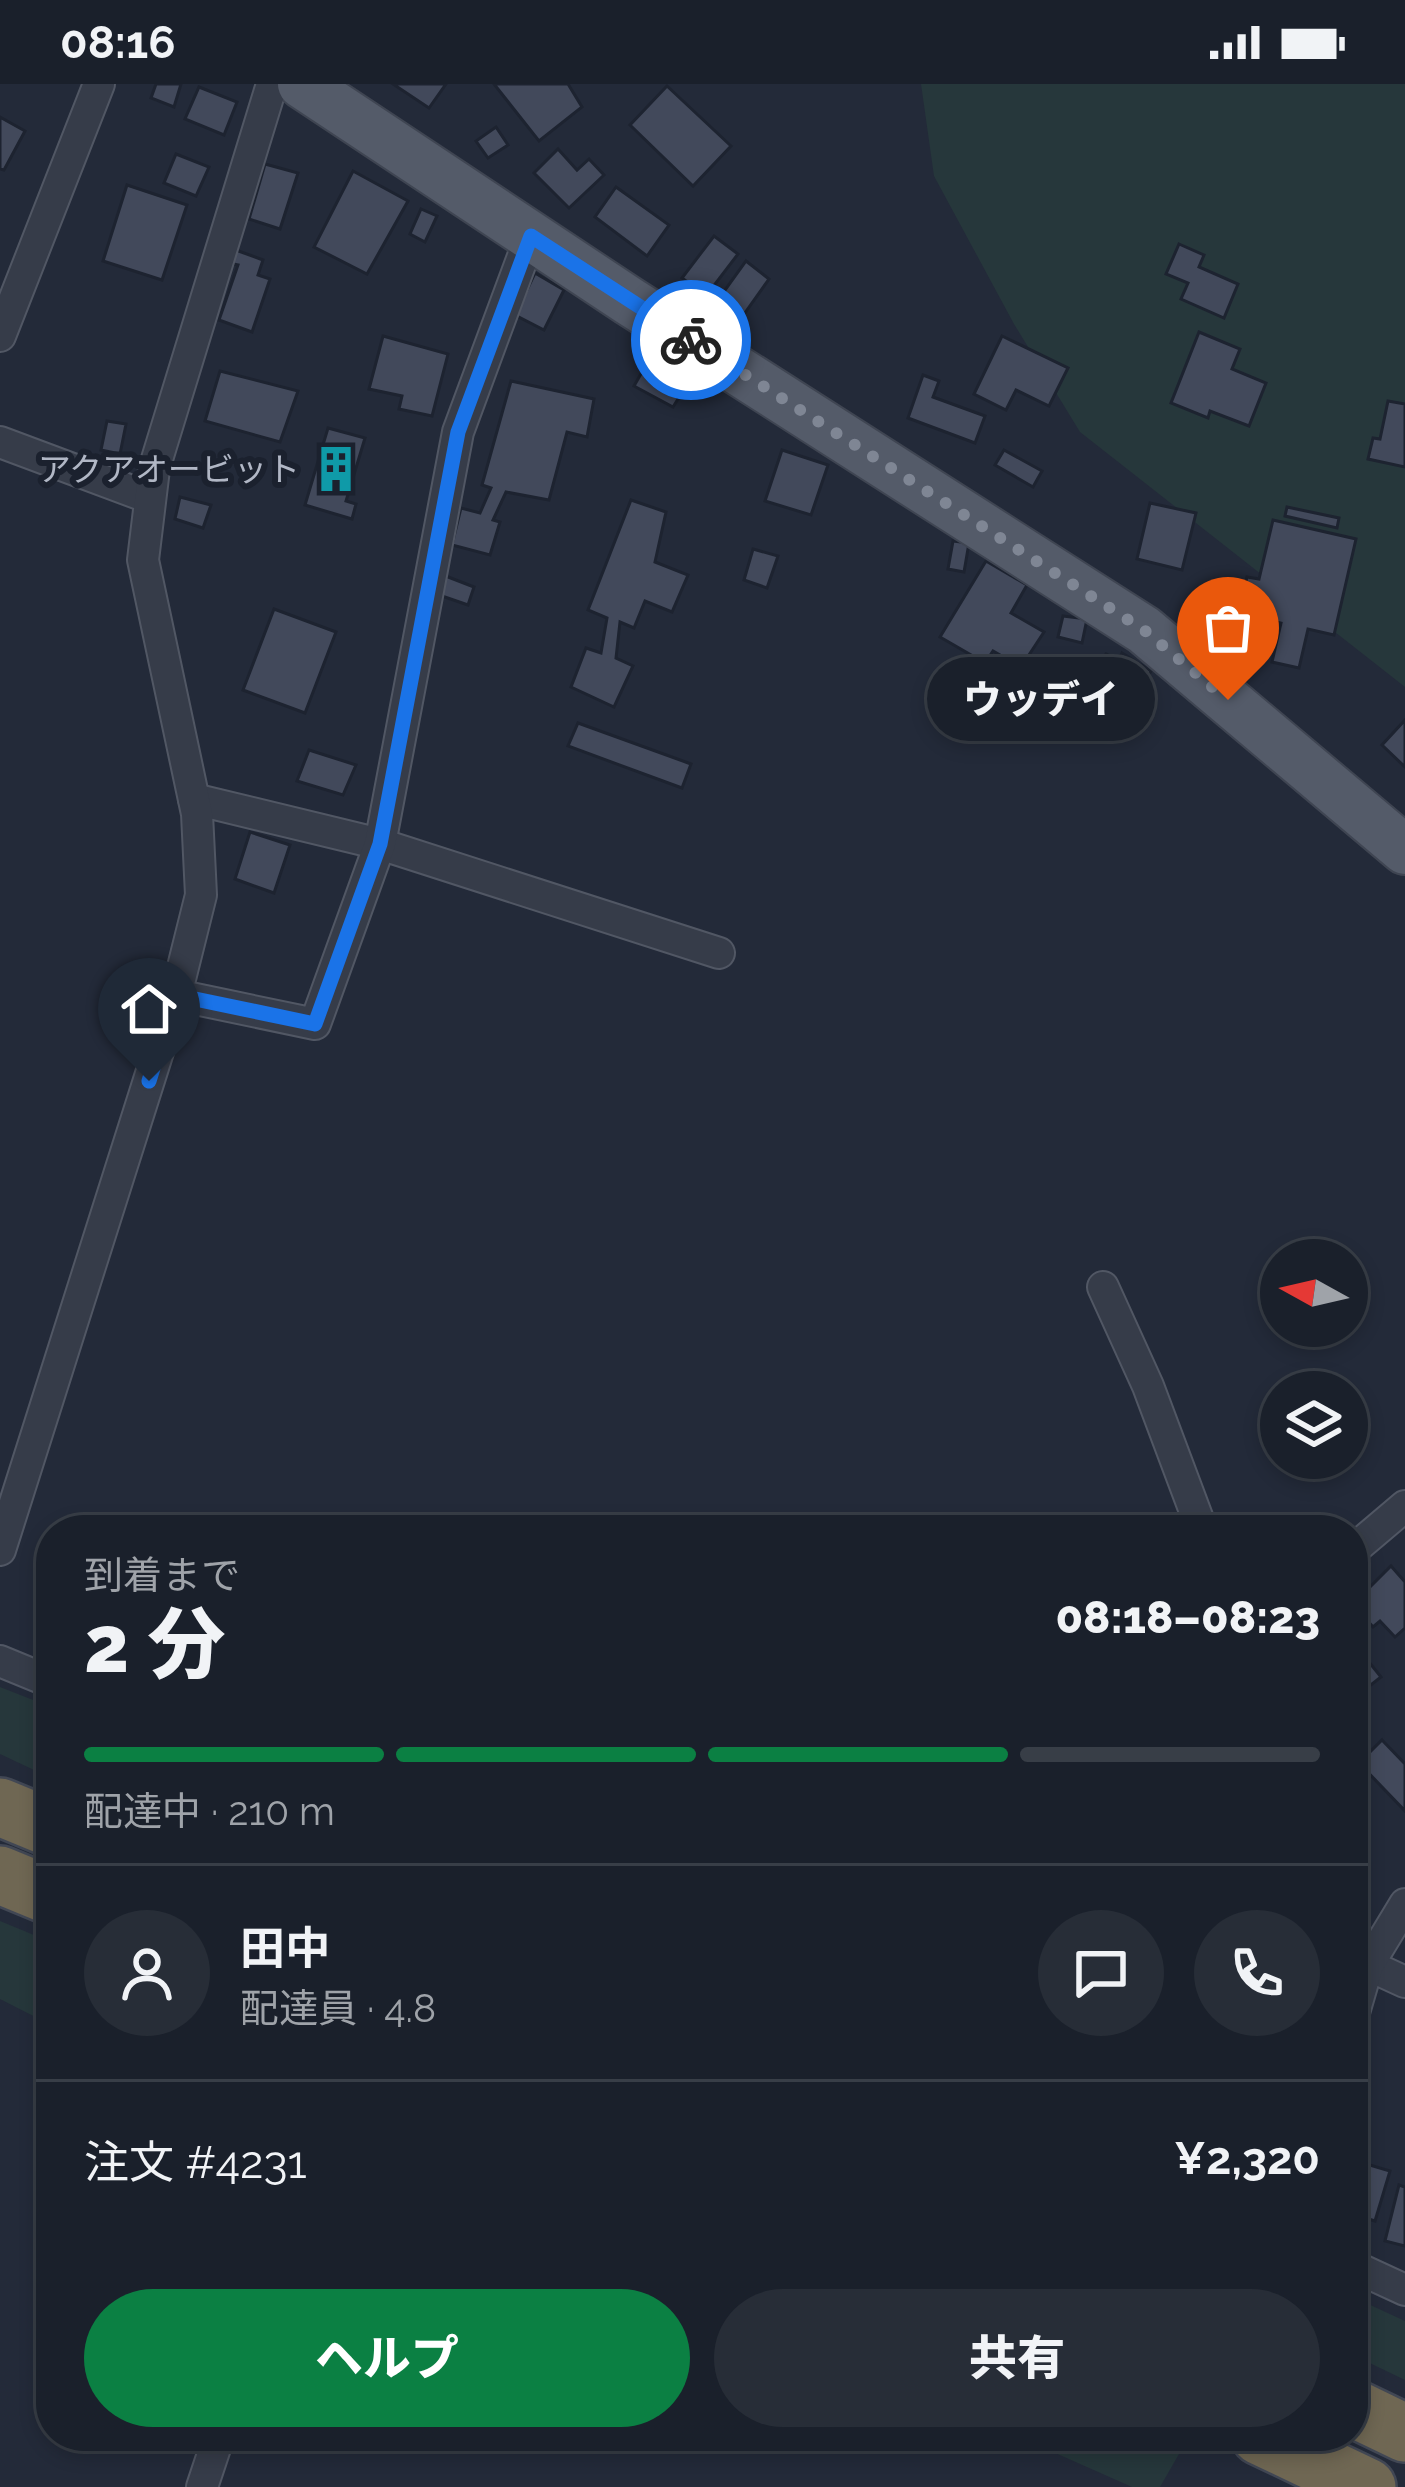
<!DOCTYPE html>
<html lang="ja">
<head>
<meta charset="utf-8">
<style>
	body { margin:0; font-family:Raleway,"Noto Sans JP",sans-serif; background:#272d37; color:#f1f3f6; height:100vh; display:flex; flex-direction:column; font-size:45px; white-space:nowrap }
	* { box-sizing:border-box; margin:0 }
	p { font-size:39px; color:#9fa3a9 }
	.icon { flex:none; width:66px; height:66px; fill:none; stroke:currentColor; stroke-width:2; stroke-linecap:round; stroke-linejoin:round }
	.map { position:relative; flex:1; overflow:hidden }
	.side { position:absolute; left:36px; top:1431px; width:1332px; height:936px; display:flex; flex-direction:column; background:#1a202b; border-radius:48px; box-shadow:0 6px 18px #0003,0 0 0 3px #383e47 }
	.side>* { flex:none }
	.needle { width:78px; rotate:278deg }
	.fabs { position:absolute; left:1260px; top:1155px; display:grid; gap:24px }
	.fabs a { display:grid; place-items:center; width:108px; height:108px; border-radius:50%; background:#1a202b; box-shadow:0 6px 18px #0003,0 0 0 3px #383e47; font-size:60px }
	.pin { position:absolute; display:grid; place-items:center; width:102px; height:102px; color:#fff; margin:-123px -51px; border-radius:50% 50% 50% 0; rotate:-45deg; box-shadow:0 0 12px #0007 }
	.pin .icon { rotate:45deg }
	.courier { position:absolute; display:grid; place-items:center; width:120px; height:120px; margin:-60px; border:9px solid #1a73e8; border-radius:50%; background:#fff; color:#222; box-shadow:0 3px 15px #0007 }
	.bubble { position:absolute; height:84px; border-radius:42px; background:#1a202b; box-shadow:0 6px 18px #0003,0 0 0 3px #383e47; font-size:39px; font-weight:800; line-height:84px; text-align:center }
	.headline em { font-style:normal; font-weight:800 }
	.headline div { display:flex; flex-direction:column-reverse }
	.headline { display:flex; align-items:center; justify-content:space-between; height:204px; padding:0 48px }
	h1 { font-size:78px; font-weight:800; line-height:90px }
	.bar { display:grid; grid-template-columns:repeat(4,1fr); gap:18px 12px; align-content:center; height:144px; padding:0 48px }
	.bar i { height:15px; border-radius:9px; background:#383e47 }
	.bar .active { background:#0b8043 }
	.bar p { grid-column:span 4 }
	.line { display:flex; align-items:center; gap:30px; padding:0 48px; border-top:3px solid #383e47 }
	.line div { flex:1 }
	.round { display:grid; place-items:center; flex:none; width:126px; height:126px; border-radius:63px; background:#272d37 }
	.cta { display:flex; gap:24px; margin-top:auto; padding:24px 48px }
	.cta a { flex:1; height:138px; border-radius:72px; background:#0b8043; color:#fff; font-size:48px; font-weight:800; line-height:138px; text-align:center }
	.cta a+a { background:#272d37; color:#f1f3f6 }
	.status { display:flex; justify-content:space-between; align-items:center; height:84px; padding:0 60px; background:#1a202b; direction:ltr }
	.status svg { height:33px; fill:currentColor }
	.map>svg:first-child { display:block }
	.green { fill:#26373b }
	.building { fill:#42495b; stroke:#1d2330; stroke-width:3 }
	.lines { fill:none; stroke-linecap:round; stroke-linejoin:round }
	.street-casing { stroke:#515764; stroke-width:34 }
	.primary-casing { stroke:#3f4552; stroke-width:52 }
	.highway-casing { stroke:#414754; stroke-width:62 }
	.street { stroke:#363c49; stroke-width:30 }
	.primary { stroke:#545b69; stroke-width:48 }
	.highway { stroke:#6f6753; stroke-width:57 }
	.done { stroke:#7f8694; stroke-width:12; stroke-dasharray:0 21.6 }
	.route { stroke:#1a73e8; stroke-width:15 }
	.labels { text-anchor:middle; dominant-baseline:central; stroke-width:12; stroke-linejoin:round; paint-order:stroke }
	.poi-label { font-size:33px; fill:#b1b7c5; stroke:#1b212e; text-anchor:end }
</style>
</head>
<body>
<div class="status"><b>08:16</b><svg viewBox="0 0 49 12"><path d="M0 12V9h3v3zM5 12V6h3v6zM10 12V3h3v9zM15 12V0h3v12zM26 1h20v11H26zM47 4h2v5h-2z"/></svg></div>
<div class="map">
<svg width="1405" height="2403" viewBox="0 0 1405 2403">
	<rect width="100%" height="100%" fill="#232a39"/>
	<g class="green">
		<path d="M921 0H1405V603L1080 348 1014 240 934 92Z"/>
		<path d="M0 1603 51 1623V1694L0 1670Z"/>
		<path d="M0 1837 51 1858V1941L0 1915Z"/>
		<path d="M1353 2213 1405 2237V2296L1353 2271Z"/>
		<path d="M1017 2352H1160L1183 2363 1160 2403H1132Z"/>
	</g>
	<g class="building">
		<path d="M156 0H181L174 23 151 14Z"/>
		<path d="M393 0H446L429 24Z"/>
		<path d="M494 0H568L582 23 539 57Z"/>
		<path d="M667 2 731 62 693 102 630 41Z"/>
		<path d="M199 3 237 18 224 51 185 35Z"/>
		<path d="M0 33 25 47 4 86 0 85Z"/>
		<path d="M496 43 508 61 488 74 476 57Z"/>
		<path d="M558 65 577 86 589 75 604 91 569 124 534 89Z"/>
		<path d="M176 70 209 83 196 112 164 99Z"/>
		<path d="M265 80 298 89 280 145 249 135Z"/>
		<path d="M353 87 408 117 367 190 314 163Z"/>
		<path d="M127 101 187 121 162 196 103 177Z"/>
		<path d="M616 103 669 141 647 172 595 133Z"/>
		<path d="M421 125 437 132 425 158 410 150Z"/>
		<path d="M714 152 738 170 706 212 682 194Z"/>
		<path d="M1179 160 1204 171 1199 183 1238 200 1224 234 1181 215 1188 199 1166 190Z"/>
		<path d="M233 165 263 176 258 191 270 195 252 248 219 236 238 181 228 179Z"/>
		<path d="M746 177 769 195 742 233 718 216Z"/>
		<path d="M535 189 564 206 544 246 515 231Z"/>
		<path d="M1199 248 1240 265 1232 285 1266 299 1249 342 1210 327 1208 334 1171 319Z"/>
		<path d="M383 252 448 270 432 332 399 325 402 312 369 305Z"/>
		<path d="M1002 252 1068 284 1049 322 1016 306 1006 326 974 310Z"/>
		<path d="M654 267 693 291 673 323 634 302Z"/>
		<path d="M220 287 298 307 280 358 205 337Z"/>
		<path d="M923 291 939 297 933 313 985 332 975 359 908 334Z"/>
		<path d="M511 297 594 315 587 353 567 348 549 416 506 408 493 436 500 438 490 471 452 461 461 424 480 429 491 404 482 401Z"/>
		<path d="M1388 317 1405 320V383L1368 375 1373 354 1380 355Z"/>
		<path d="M107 337 126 340 120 370 101 366Z"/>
		<path d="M328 344 365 354 346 417 356 420 352 435 305 421Z"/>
		<path d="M782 366 828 381 811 431 765 417Z"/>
		<path d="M1004 366 1042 387 1033 403 995 381Z"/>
		<path d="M180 413 211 421 203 444 175 435Z"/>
		<path d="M631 416 666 428 655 478 688 491 672 528 645 517 634 544 620 538 616 574 633 582 614 623 571 603 586 564 601 569 607 534 588 526Z"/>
		<path d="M1150 419 1196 429 1182 486 1137 475Z"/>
		<path d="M1287 423 1339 434 1337 444 1285 432Z"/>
		<path d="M1273 436 1356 455 1334 551 1308 545 1299 584 1272 578 1281 539 1238 529 1247 493 1259 495Z"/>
		<path d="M953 457 969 459 964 488 948 485Z"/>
		<path d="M753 465 778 472 767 504 744 496Z"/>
		<path d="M986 477 1027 501 1011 529 1044 548 1021 583 993 567 985 579 940 553Z"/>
		<path d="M443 491 474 503 468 521 439 511Z"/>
		<path d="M274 525 336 548 305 629 243 606Z"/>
		<path d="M1063 532 1087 535 1082 559 1058 553Z"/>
		<path d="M1122 569 1151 587 1119 642 1091 625 1103 603 1090 597 1106 570 1119 576Z"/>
		<path d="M1405 636V683L1382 661Z"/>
		<path d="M578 639 691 680 682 704 568 662Z"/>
		<path d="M309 666 356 681 343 711 297 697Z"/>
		<path d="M250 748 290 761 274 809 235 795Z"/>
		<path d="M1391 1482 1405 1498V1544L1395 1553 1380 1537 1373 1543 1353 1520Z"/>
		<path d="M1353 1558 1381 1593 1353 1615Z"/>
		<path d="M1382 1656 1405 1680V1727L1359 1679Z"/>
		<path d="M1353 2076 1390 2087 1375 2137 1353 2130Z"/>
		<path d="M1399 2101 1405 2103V2162L1385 2157Z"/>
	</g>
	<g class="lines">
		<defs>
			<g id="street">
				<path d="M0 252 99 0"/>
				<path d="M0 358 150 414"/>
				<path d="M194 715 380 760 719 869"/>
				<path d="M176 911 315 940 380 760 458 348 531 151"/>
				<path d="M1103 1203 1148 1302 1202 1446"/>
				<path d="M0 1466 176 911 201 811 197 730 143 476 154 385 272 0"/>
				<path d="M1353 1466 1405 1422"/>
				<path d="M0 1577 51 1598"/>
				<path d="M1353 1843 1368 1881 1405 1898"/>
				<path d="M1353 1932 1368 1881 1405 1820"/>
				<path d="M1353 2182 1405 2206"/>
				<path d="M202 2403 219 2352"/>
			</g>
			<path id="primary" d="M302 0 629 217 1144 546 1405 766"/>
			<g id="highway">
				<path d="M0 1723 51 1744"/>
				<path d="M0 1791 51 1812"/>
				<path d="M1353 2324 1405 2349"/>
				<path d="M1260 2352 1367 2403"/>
			</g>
		</defs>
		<use href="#street" class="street-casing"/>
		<use href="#primary" class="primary-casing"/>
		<use href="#highway" class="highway-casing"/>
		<use href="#street" class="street"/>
		<use href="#primary" class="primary"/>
		<use href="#highway" class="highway"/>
	</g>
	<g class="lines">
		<path class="done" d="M691 256 1144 546 1228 616"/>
		<path class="route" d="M149 997 176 911 315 940 380 760 458 348 531 152 691 256"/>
	</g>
	<defs>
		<symbol id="building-bare" viewBox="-9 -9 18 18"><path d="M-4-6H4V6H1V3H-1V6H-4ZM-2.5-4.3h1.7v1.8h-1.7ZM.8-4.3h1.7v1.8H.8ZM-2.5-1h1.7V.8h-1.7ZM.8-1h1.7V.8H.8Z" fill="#0f9aa8" stroke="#1b212e" stroke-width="2.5" paint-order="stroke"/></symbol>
	</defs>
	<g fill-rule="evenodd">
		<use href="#building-bare" x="303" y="352" width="66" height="66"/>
	</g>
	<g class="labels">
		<g class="poi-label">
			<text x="300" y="385">アクアオービット</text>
		</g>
	</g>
</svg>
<div class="fabs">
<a><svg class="needle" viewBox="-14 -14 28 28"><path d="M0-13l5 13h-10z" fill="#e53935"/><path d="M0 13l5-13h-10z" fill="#9fa3a9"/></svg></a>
<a><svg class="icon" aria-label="layers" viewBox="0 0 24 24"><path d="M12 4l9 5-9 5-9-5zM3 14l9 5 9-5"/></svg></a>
</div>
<div class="pin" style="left:1228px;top:616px;background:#ea580c"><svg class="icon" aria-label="bag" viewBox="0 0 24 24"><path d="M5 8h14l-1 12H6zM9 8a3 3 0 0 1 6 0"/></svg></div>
<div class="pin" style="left:149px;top:997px;background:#1f2937"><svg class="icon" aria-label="home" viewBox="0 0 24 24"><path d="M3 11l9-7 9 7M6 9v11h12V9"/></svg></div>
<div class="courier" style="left:691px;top:256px"><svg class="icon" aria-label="bike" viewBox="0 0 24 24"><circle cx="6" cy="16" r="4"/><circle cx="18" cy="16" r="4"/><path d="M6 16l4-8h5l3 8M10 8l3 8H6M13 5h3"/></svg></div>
<div class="bubble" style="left:927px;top:573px;width:228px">ウッデイ</div>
<section class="side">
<div class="headline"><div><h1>2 分</h1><p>到着まで</p></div><em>08:18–08:23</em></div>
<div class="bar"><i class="active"></i><i class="active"></i><i class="active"></i><i></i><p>配達中 · 210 m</p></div>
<div class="line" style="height:216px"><a class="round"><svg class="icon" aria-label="person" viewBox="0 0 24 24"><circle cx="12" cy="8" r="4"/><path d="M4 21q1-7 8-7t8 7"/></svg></a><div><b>田中</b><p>配達員 · 4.8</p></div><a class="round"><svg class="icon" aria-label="chat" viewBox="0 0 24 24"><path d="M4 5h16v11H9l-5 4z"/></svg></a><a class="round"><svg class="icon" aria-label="phone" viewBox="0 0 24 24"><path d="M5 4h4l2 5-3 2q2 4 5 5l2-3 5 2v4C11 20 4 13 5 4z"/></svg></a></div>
<div class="line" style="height:156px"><div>注文 #4231</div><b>¥2,320</b></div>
<div class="cta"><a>ヘルプ</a><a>共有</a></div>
</section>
</div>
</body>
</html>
